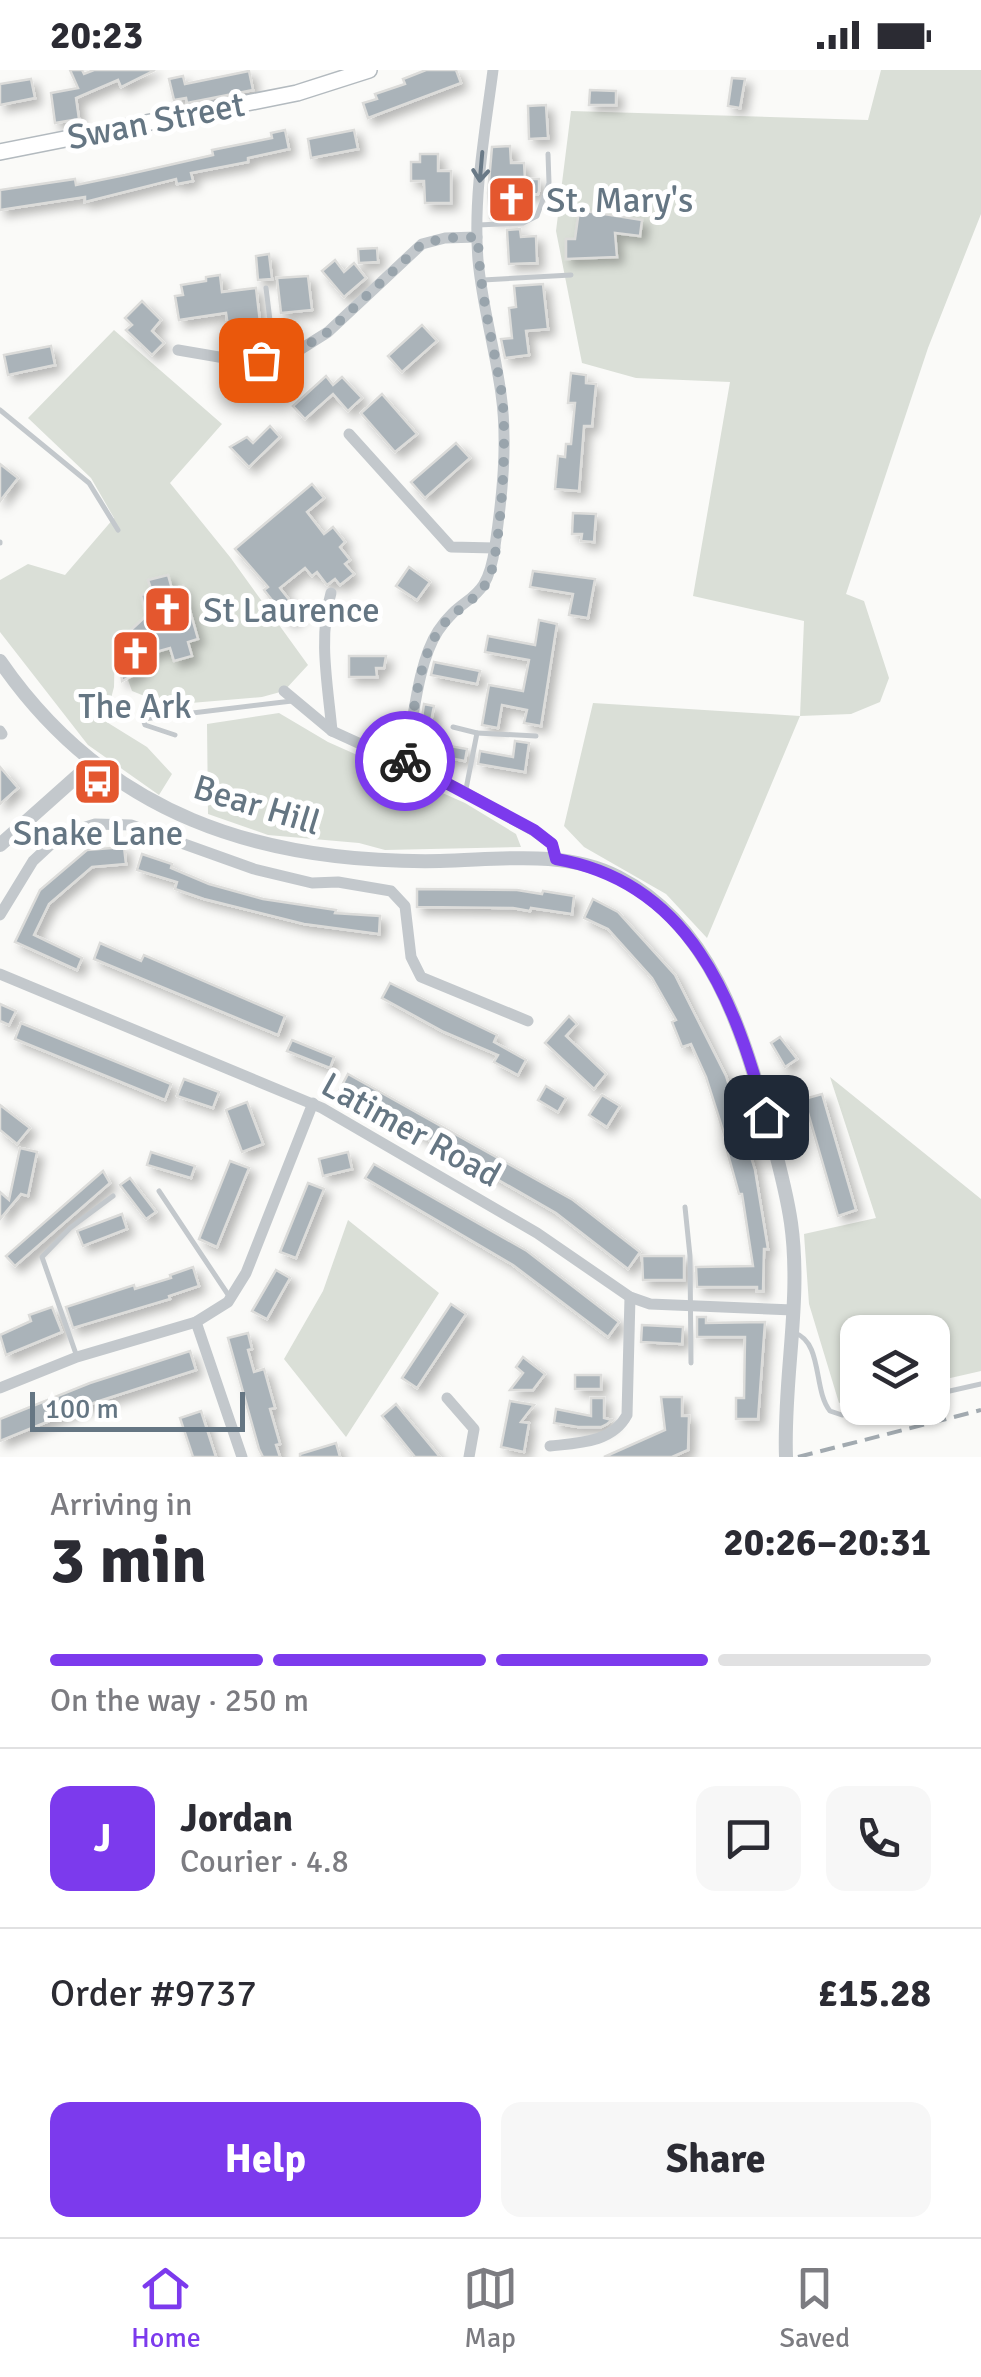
<!DOCTYPE html>
<html lang="en">
<head>
<meta charset="utf-8">
<style>
	body { margin:0; font-family:Signika,sans-serif; background:#f7f7f7; color:#2b2b33; height:100vh; display:flex; flex-direction:column; font-size:38px; white-space:nowrap }
	* { box-sizing:border-box; margin:0 }
	p { font-size:32px; color:#7c7c81 }
	.icon { flex:none; width:55px; height:55px; fill:none; stroke:currentColor; stroke-width:2; stroke-linecap:round; stroke-linejoin:round }
	.map { position:relative; height:1387px; overflow:hidden }
	.details { display:flex; flex-direction:column; background:#fff; flex:1 }
	.details>* { flex:none }
	.tools { position:absolute; left:840px; top:1245px; display:grid; gap:20px }
	.tools a { display:grid; place-items:center; width:110px; height:110px; border-radius:20px; background:#fff; box-shadow:0 2px 8px #0004; font-size:50px }
	.scale { position:absolute; left:30px; bottom:25px; width:215px; box-sizing:border-box; padding-left:10px; border:5px solid #657683; border-top:0; font-size:28px; line-height:35px; white-space:nowrap; color:#657683; -webkit-text-stroke:8px #fff; paint-order:stroke }
	.pin { position:absolute; display:grid; place-items:center; width:85px; height:85px; color:#fff; margin:-42px; border-radius:20px; box-shadow:0 5px 15px #0006 }
	.courier { position:absolute; display:grid; place-items:center; width:100px; height:100px; margin:-50px; border:8px solid #7c3aed; border-radius:50%; background:#fff; color:#222; box-shadow:0 2px 12px #0007 }
	.summary em { font-style:normal; font-weight:800 }
	.summary div { display:flex; flex-direction:column-reverse }
	.summary { display:flex; align-items:center; justify-content:space-between; height:170px; padding:0 50px }
	h1 { font-size:65px; font-weight:800; line-height:75px }
	.bar { display:grid; grid-template-columns:repeat(4,1fr); gap:15px 10px; align-content:center; height:120px; padding:0 50px }
	.bar i { height:12px; border-radius:8px; background:#e1e1e2 }
	.bar .current { background:#7c3aed }
	.bar p { grid-column:span 4 }
	.line { display:flex; align-items:center; gap:25px; padding:0 50px; border-top:2px solid #e1e1e2 }
	.line div { flex:1 }
	.round { display:grid; place-items:center; flex:none; width:105px; height:105px; border-radius:20px; background:#f7f7f7 }
	.primary-button { display:flex; gap:20px; margin-top:auto; padding:20px 50px }
	.primary-button a { flex:1; height:115px; border-radius:20px; background:#7c3aed; color:#fff; font-size:40px; font-weight:800; line-height:115px; text-align:center }
	.primary-button a+a { background:#f7f7f7; color:#2b2b33 }
	.status { display:flex; justify-content:space-between; align-items:center; height:70px; padding:0 50px; background:#fff; direction:ltr }
	.status svg { height:28px; fill:currentColor }
	.tabs { display:flex; justify-content:space-around; align-items:center; height:140px; border-top:2px solid #e1e1e2; background:#fff; font-size:28px; color:#7c7c81 }
	.tabs a { display:grid; justify-items:center; gap:5px }
	.tabs .current { color:#7c3aed }
	.map>svg:first-child { display:block }
	.green { fill:#dadfd7 }
	.building { fill:#aab3b9; stroke:#dcdcda; stroke-width:2.5; filter:url(#shadow) }
	.lines { fill:none; stroke-linecap:round; stroke-linejoin:round }
	.secondary-casing { stroke:#b3babf; stroke-width:18 }
	.service { stroke:#c3c8cc; stroke-width:5 }
	.minor { stroke:#c3c8cc; stroke-width:11 }
	.tertiary { stroke:#c3c8cc; stroke-width:14 }
	.secondary { stroke:#fff; stroke-width:15 }
	.rail { stroke:#a2aab0; stroke-width:4; stroke-dasharray:15 8; stroke-linecap:butt }
	.oneway { stroke:#6a7a87 }
	.done { stroke:#99a4ac; stroke-width:10; stroke-dasharray:0 18 }
	.route { stroke:#7c3aed; stroke-width:12 }
	.labels { text-anchor:middle; dominant-baseline:central; stroke-width:10; stroke-linejoin:round; paint-order:stroke }
	.street-label { font-size:35px; fill:#657683; stroke:#fff }
	.poi-label { font-size:35px; fill:#657683; stroke:#fff; text-anchor:start }
</style>
</head>
<body>
<div class="status"><b>20:23</b><svg viewBox="0 0 49 12"><path d="M0 12V9h3v3zM5 12V6h3v6zM10 12V3h3v9zM15 12V0h3v12zM26 1h20v11H26zM47 4h2v5h-2z"/></svg></div>
<div class="map">
<svg width="981" height="1387" viewBox="0 0 981 1387">
	<defs>
		<filter id="shadow"><feDropShadow dx="6" dy="6" stdDeviation="5" flood-color="#0004"/></filter>
	</defs>
	<rect width="100%" height="100%" fill="#fafaf8"/>
	<g class="green">
		<path d="M881 0H981V144L928 278 846 524 864 531 889 608 880 632 851 644 800 646 707 868 666 824 584 777 564 756 593 633 800 646 804 551 693 526 730 312 636 308 582 293 556 161 571 41 868 50Z"/>
		<path d="M114 260 222 354 170 413 230 487 308 595 284 621 262 627 167 635 132 621 115 574 114 617 105 651 147 677 172 704 159 725 88 675 0 562V510L28 494 65 505 114 448 91 408 28 348Z"/>
		<path d="M279 643 328 672 465 733 516 764 521 777 385 780 359 773 268 765 208 744 207 654Z"/>
		<path d="M830 1007 981 1129V1301L933 1312 932 1262H858L857 1329 839 1333 809 1234 804 1164 876 1148Z"/>
		<path d="M348 1150 439 1223 346 1367 284 1289 323 1221Z"/>
	</g>
	<g class="building">
		<path d="M70 0H82L84 4 94 0H155L121 17 118 10 76 28 79 49 55 53 51 23 78 18Z"/>
		<path d="M426 0H456L461 13 368 48 363 33 377 29 375 24 405 14 403 9Z"/>
		<path d="M249 1 253 20 187 33 186 28 174 30 169 9 183 6 185 14Z"/>
		<path d="M732 8 745 9 740 38 728 36Z"/>
		<path d="M31 9 35 28 0 35V14Z"/>
		<path d="M590 20 616 21V35H589Z"/>
		<path d="M546 35 548 68 529 69 528 36Z"/>
		<path d="M285 60 289 79 248 88V92L191 103 193 111 177 114 176 109 85 132V127L0 140V120L75 109 76 115 125 105 213 85 212 80 272 68 271 63Z"/>
		<path d="M354 60 358 79 311 88 308 69Z"/>
		<path d="M510 76 511 93H524L525 109H539V121L538 124 520 125V147L490 148 488 123 492 77Z"/>
		<path d="M420 84H438V101H451V133H425L424 111H411V92H420Z"/>
		<path d="M579 140 642 150 640 166 615 163 617 187 566 189V169H575Z"/>
		<path d="M520 159 521 167 536 166 537 193 509 194 507 160Z"/>
		<path d="M377 178 378 192 359 193 358 179Z"/>
		<path d="M269 184 272 209 258 210 256 186Z"/>
		<path d="M335 190 344 202 354 193 366 208 344 227 322 201Z"/>
		<path d="M220 205 222 222 256 218 260 252 228 256 226 243 179 250 175 226 183 225 181 215 206 211V207Z"/>
		<path d="M308 206 312 240 281 243 277 208Z"/>
		<path d="M543 214 548 259 526 261 529 285 505 288 501 269 512 268 509 238 516 237 514 216Z"/>
		<path d="M142 231 161 250 152 261 164 273 152 285 126 260 132 255 125 248Z"/>
		<path d="M422 255 437 271 402 302 388 286Z"/>
		<path d="M51 276 55 295 8 305 4 285Z"/>
		<path d="M571 303 586 305V313L596 314 592 356H584L579 421 555 419 558 386 565 387 566 374H571L575 333H568Z"/>
		<path d="M326 306 333 315 342 307 362 328 348 341 333 324 305 349 293 336Z"/>
		<path d="M382 324 417 364 395 382 361 343Z"/>
		<path d="M270 356 280 367 249 397 230 377 247 367 253 373Z"/>
		<path d="M456 373 470 388 425 428 411 412Z"/>
		<path d="M0 394 18 408 0 431Z"/>
		<path d="M312 414 324 428 307 442 324 464 333 457 345 472 340 477 350 490 345 494 354 504 340 515 335 509 327 515 317 502 312 506 305 498 280 518 300 544 289 552 264 520 268 517 235 479Z"/>
		<path d="M573 443 596 444 594 472 581 471 582 464H572Z"/>
		<path d="M409 497 430 512 417 530 396 516Z"/>
		<path d="M533 501 595 509 588 548 569 545 573 524 530 517Z"/>
		<path d="M168 505 172 519 183 516 198 569 188 572 192 586 174 591 170 578 156 582 149 585 143 600 122 611 119 583 132 559 146 546 141 525 152 522 148 510Z"/>
		<path d="M539 550 557 554 541 656 524 653 527 640 502 635 498 658 482 655 489 615 523 621 529 590 485 582 488 566 535 575Z"/>
		<path d="M349 586H386L384 598H376L377 607H349Z"/>
		<path d="M434 592 480 601 477 614 431 605Z"/>
		<path d="M424 634 434 636 427 672 467 679 465 691 417 682Z"/>
		<path d="M376 655 400 665 398 678 371 668Z"/>
		<path d="M515 671 529 673 525 702 478 694 480 681 513 687Z"/>
		<path d="M0 697 18 718 0 734Z"/>
		<path d="M124 777 126 794 92 797 49 834 34 865 82 888 77 900 15 872 40 820 87 780Z"/>
		<path d="M142 784 172 794 171 798 209 814 263 829 336 840 335 843 380 846 379 864 304 854 204 829 175 819 177 812 137 800Z"/>
		<path d="M417 819 517 820 542 824 543 821 574 826 572 844 531 838 530 841 513 838 417 837Z"/>
		<path d="M593 829 618 842 675 905 726 1006 755 1100 768 1179H764L763 1221H757V1217H697L696 1197 753 1196 742 1124H739L726 1077 728 1076 706 1007 691 974 682 977 672 952 676 950 652 908 608 859 584 848Z"/>
		<path d="M100 873 141 891 144 885 285 946 278 965 94 889Z"/>
		<path d="M390 913 497 965 494 972 526 990 518 1005 494 992 498 985 444 962 382 928Z"/>
		<path d="M0 934 16 941 9 955 0 951Z"/>
		<path d="M569 946 577 954 566 966 606 1004 594 1019 545 973Z"/>
		<path d="M21 953 171 1014 165 1030 15 969Z"/>
		<path d="M780 967 797 989 785 997 771 973Z"/>
		<path d="M292 970 334 987 330 998 287 981Z"/>
		<path d="M348 1004 573 1130 640 1182 628 1199 556 1143 340 1019Z"/>
		<path d="M184 1009 219 1022 213 1038 177 1026Z"/>
		<path d="M546 1016 566 1028 558 1042 538 1030Z"/>
		<path d="M822 1024 856 1140 838 1146 804 1029Z"/>
		<path d="M602 1025 620 1036 607 1057 589 1045Z"/>
		<path d="M247 1032 263 1074 242 1082 226 1040Z"/>
		<path d="M0 1035 30 1058 17 1074 0 1060Z"/>
		<path d="M20 1078 37 1082 28 1126 21 1124 0 1149V1122L9 1130Z"/>
		<path d="M151 1082 195 1096 191 1108 147 1095Z"/>
		<path d="M348 1082 352 1099 323 1106 319 1089Z"/>
		<path d="M230 1091 249 1098 217 1177 199 1169Z"/>
		<path d="M374 1094 527 1181 619 1252 608 1267 513 1195 365 1108Z"/>
		<path d="M103 1101 110 1113 15 1196 6 1186Z"/>
		<path d="M130 1108 156 1142 146 1149 120 1115Z"/>
		<path d="M308 1113 324 1119 296 1188 280 1182Z"/>
		<path d="M122 1144 127 1159 83 1176 77 1161Z"/>
		<path d="M642 1186H684V1210H643Z"/>
		<path d="M193 1197 199 1216 169 1226 170 1229 73 1258 66 1237 134 1215 135 1219 171 1208 170 1205Z"/>
		<path d="M276 1200 290 1208 267 1249 252 1241Z"/>
		<path d="M451 1234 466 1244 417 1318 402 1308Z"/>
		<path d="M52 1237 62 1262 6 1285 0 1265 31 1251 29 1245Z"/>
		<path d="M697 1247H706V1253L765 1252 758 1349H736V1328H744L745 1267H697Z"/>
		<path d="M642 1255 683 1257 682 1274 641 1272Z"/>
		<path d="M248 1263 252 1279 248 1280 254 1302 264 1299 275 1338 270 1339 280 1374 276 1375 280 1387H263L259 1379 228 1268Z"/>
		<path d="M190 1281 196 1300 96 1332 0 1371V1349L90 1313Z"/>
		<path d="M523 1287 545 1304 533 1320H510L523 1303 516 1297Z"/>
		<rect x="575" y="1305" width="26" height="14"/>
		<path d="M661 1327H682V1346H689L688 1380 672 1387H604L665 1360Z"/>
		<path d="M591 1328H604V1348L612 1350 607 1354 601 1357H578L554 1353 556 1339 591 1346Z"/>
		<path d="M510 1331 534 1335 521 1352 529 1353 524 1382 501 1377Z"/>
		<path d="M396 1334 440 1387H415L382 1346Z"/>
		<path d="M201 1341 216 1387H193L180 1348Z"/>
		<path d="M336 1373 340 1387H300V1384Z"/>
	</g>
	<g class="lines">
		<defs>
			<path id="secondary" d="M0 82 297 23 369 0"/>
		</defs>
		<use href="#secondary" class="secondary-casing"/>
		<g class="service">
			<path d="M478 155 523 153 537 146 549 113 548 84"/>
			<path d="M483 210 571 205"/>
			<path d="M266 218 274 283"/>
			<path d="M0 340 89 413 118 460"/>
			<path d="M0 473V472"/>
			<path d="M453 657 477 663 466 719"/>
			<path d="M477 663 536 666"/>
			<path d="M175 665 145 655 143 649 292 631"/>
			<path d="M159 1121 229 1226"/>
			<path d="M685 1137 690 1186 691 1293"/>
			<path d="M795 1263C823 1273 813 1320 830 1341L842 1345 875 1338"/>
			<path d="M76 1284 42 1187 70 1158 113 1126"/>
			<path d="M932 1325 981 1314"/>
		</g>
		<g class="minor">
			<path d="M178 280 248 292 301 279 328 262 422 174 445 168 477 167"/>
			<path d="M349 364 451 477 495 478"/>
			<path d="M331 523C318 567 328 616 332 661"/>
			<path d="M284 621 332 661 459 719 534 761 552 774 556 789"/>
			<path d="M0 661 2 664"/>
			<path d="M405 693C413 655 417 593 438 561 464 521 487 537 495 476 502 428 508 373 501 324 495 279 482 235 478 190 473 126 485 62 493 0"/>
			<path d="M0 845 33 791 61 765 95 754 131 755 254 799 312 813 338 812 391 821 405 836 411 887 421 907 528 951"/>
			<path d="M0 904 322 1038 537 1163 630 1227 650 1234 793 1240"/>
			<path d="M196 1252 242 1387"/>
			<path d="M0 1318 77 1287 196 1252 228 1232 246 1203 313 1033"/>
			<path d="M447 1328 474 1359 469 1387"/>
			<path d="M550 1376C578 1373 612 1373 627 1345L630 1227"/>
		</g>
		<g class="tertiary">
			<path d="M0 591C106 745 260 794 440 791 498 790 564 779 618 807 710 854 742 959 767 1050 776 1084 786 1118 791 1153 802 1231 783 1309 786 1387"/>
			<path d="M0 775 93 692"/>
		</g>
		<use href="#secondary" class="secondary"/>
		<path class="rail" d="M798 1387 981 1340"/>
	</g>
	<defs><path id="oneway-shaft" d="M-6 0H5M1.5-3L5.5 0L1.5 3" fill="none" stroke-width="1.6" stroke-linecap="round" stroke-linejoin="round" transform="scale(2.5)"/></defs>
	<use class="oneway" href="#oneway-shaft" transform="translate(481 97) rotate(95)"/>
	<g class="lines">
		<path class="done" d="M261 290 301 279 328 262 422 174 445 168 478 167C479 219 492 268 501 319 508 359 502 463 491 503 482 531 449 540 436 565 415 601 414 652 405 691"/>
		<path class="route" d="M405 691 534 760 552 774 556 789C690 812 735 930 766 1047"/>
	</g>
	<defs>
		<symbol id="church-square" viewBox="-11 -11 22 22"><rect x="-9" y="-9" width="18" height="18" rx="4" fill="#e4572e" stroke="#fff"/><path d="M-1.2-6h2.4v3.5h3.3v2.4h-3.3V6h-2.4V-.1h-3.3v-2.4h3.3Z" fill="#fff"/></symbol>
		<symbol id="bus-square" viewBox="-11 -11 22 22"><rect x="-9" y="-9" width="18" height="18" rx="4" fill="#e4572e" stroke="#fff"/><path d="M-5-6H5V4H4V6H2V4H-2V6H-4V4H-5ZM-3.5-4V0h7V-4ZM-3.5 1.2v1.5H-2V1.2ZM2 1.2v1.5H3.5V1.2Z" fill="#fff"/></symbol>
	</defs>
	<g fill-rule="evenodd">
		<use href="#church-square" x="484" y="102" width="55" height="55"/>
		<use href="#church-square" x="140" y="512" width="55" height="55"/>
		<use href="#church-square" x="108" y="556" width="55" height="55"/>
		<use href="#bus-square" x="70" y="684" width="55" height="55"/>
	</g>
	<g class="labels">
		<g class="street-label">
			<text transform="translate(156 51) rotate(-11)">Swan Street</text>
			<text transform="translate(257 735) rotate(17)">Bear Hill</text>
			<text transform="translate(411 1060) rotate(29)">Latimer Road</text>
		</g>
		<g class="poi-label">
			<text x="546" y="130">St. Mary's</text>
			<text x="203" y="540">St Laurence</text>
			<text x="135" y="636" text-anchor="middle">The Ark</text>
			<text x="98" y="763" text-anchor="middle">Snake Lane</text>
		</g>
	</g>
</svg>
<div class="tools">
<a><svg class="icon" aria-label="layers" viewBox="0 0 24 24"><path d="M12 4l9 5-9 5-9-5zM3 14l9 5 9-5"/></svg></a>
</div>
<div class="scale">100 m</div>
<div class="pin" style="left:261px;top:290px;background:#ea580c"><svg class="icon" aria-label="bag" viewBox="0 0 24 24"><path d="M5 8h14l-1 12H6zM9 8a3 3 0 0 1 6 0"/></svg></div>
<div class="pin" style="left:766px;top:1047px;background:#1f2937"><svg class="icon" aria-label="home" viewBox="0 0 24 24"><path d="M3 11l9-7 9 7M6 9v11h12V9"/></svg></div>
<div class="courier" style="left:405px;top:691px"><svg class="icon" aria-label="bike" viewBox="0 0 24 24"><circle cx="6" cy="16" r="4"/><circle cx="18" cy="16" r="4"/><path d="M6 16l4-8h5l3 8M10 8l3 8H6M13 5h3"/></svg></div>
</div>
<section class="details">
<div class="summary"><div><h1>3 min</h1><p>Arriving in</p></div><em>20:26–20:31</em></div>
<div class="bar"><i class="current"></i><i class="current"></i><i class="current"></i><i></i><p>On the way · 250 m</p></div>
<div class="line" style="height:180px"><b class="round" style="background:#7c3aed;color:#fff">J</b><div><b>Jordan</b><p>Courier · 4.8</p></div><a class="round"><svg class="icon" aria-label="chat" viewBox="0 0 24 24"><path d="M4 5h16v11H9l-5 4z"/></svg></a><a class="round"><svg class="icon" aria-label="phone" viewBox="0 0 24 24"><path d="M5 4h4l2 5-3 2q2 4 5 5l2-3 5 2v4C11 20 4 13 5 4z"/></svg></a></div>
<div class="line" style="height:130px"><div>Order #9737</div><b>£15.28</b></div>
<div class="primary-button"><a>Help</a><a>Share</a></div>
</section>
<nav class="tabs">
<a class="current"><svg class="icon" aria-label="home" viewBox="0 0 24 24"><path d="M3 11l9-7 9 7M6 9v11h12V9"/></svg>Home</a>
<a><svg class="icon" aria-label="map" viewBox="0 0 24 24"><path d="M3 6l6-2 6 2 6-2v14l-6 2-6-2-6 2zM9 4v14M15 6v14"/></svg>Map</a>
<a><svg class="icon" aria-label="saved" viewBox="0 0 24 24"><path d="M7 4h10v16l-5-4-5 4z"/></svg>Saved</a>
</nav>
</body>
</html>
